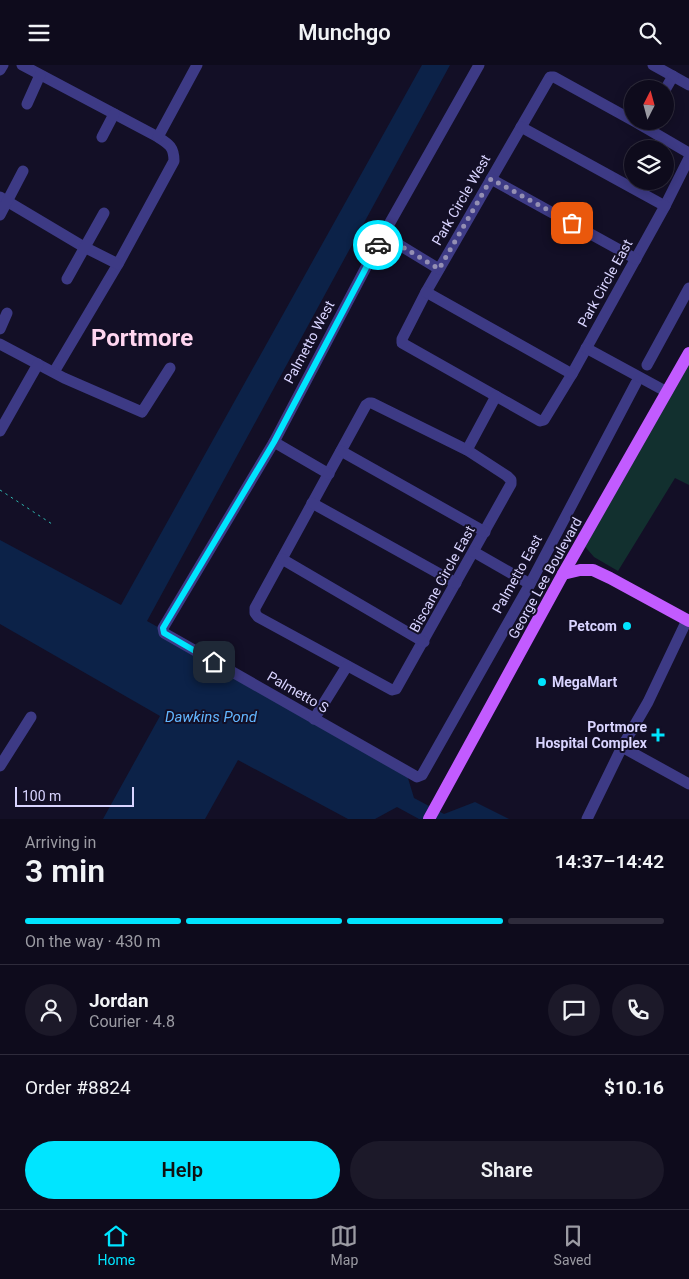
<!DOCTYPE html>
<html lang="en">
<head>
<meta charset="utf-8">
<style>
	body { margin:0; font-family:Roboto,sans-serif; background:#1c1929; color:#f1f3f6; height:100vh; display:flex; flex-direction:column; font-size:19px; white-space:nowrap }
	* { box-sizing:border-box; margin:0 }
	p { font-size:16px; color:#9b9ba3 }
	.icon { flex:none; width:28px; height:28px; fill:none; stroke:currentColor; stroke-width:2; stroke-linecap:round; stroke-linejoin:round }
	.map { position:relative; height:754px; overflow:hidden }
	.drawer { display:flex; flex-direction:column; background:#0e0b1c; flex:1 }
	.drawer>* { flex:none }
	.needle { width:32px; rotate:6deg }
	.fabs { position:absolute; left:624px; top:15px; display:grid; gap:10px }
	.fabs a { display:grid; place-items:center; width:50px; height:50px; border-radius:50%; background:#0e0b1c; box-shadow:0 2px 12px #0003,0 0 0 1px #2e2b3b; font-size:25px }
	.scale { position:absolute; left:15px; bottom:12px; width:119px; box-sizing:border-box; padding-left:5px; border:2px solid #d9d4ff; border-top:0; font-size:14px; line-height:18px; white-space:nowrap; color:#d9d4ff; -webkit-text-stroke:4px #130f26; paint-order:stroke }
	.pin { position:absolute; display:grid; place-items:center; width:42px; height:42px; color:#fff; margin:-21px; border-radius:10px; box-shadow:0 2px 8px #0006 }
	.courier { position:absolute; display:grid; place-items:center; width:50px; height:50px; margin:-25px; border:4px solid #00e5ff; border-radius:50%; background:#fff; color:#222; box-shadow:0 1px 6px #0007 }
	.headline em { font-style:normal; font-weight:600 }
	.headline div { display:flex; flex-direction:column-reverse }
	.headline { display:flex; align-items:center; justify-content:space-between; height:85px; padding:0 25px }
	h1 { font-size:32px; font-weight:600; line-height:38px }
	.bar { display:grid; grid-template-columns:repeat(4,1fr); gap:8px 5px; align-content:center; height:60px; padding:0 25px }
	.bar i { height:6px; border-radius:4px; background:#2e2b3b }
	.bar .selected { background:#00e5ff }
	.bar p { grid-column:span 4 }
	.line { display:flex; align-items:center; gap:12px; padding:0 25px; border-top:1px solid #2e2b3b }
	.line div { flex:1 }
	.round { display:grid; place-items:center; flex:none; width:52px; height:52px; border-radius:26px; background:#1c1929 }
	.primary-button { display:flex; gap:10px; margin-top:auto; padding:10px 25px }
	.primary-button a { flex:1; height:58px; border-radius:30px; background:#00e5ff; color:#111; font-size:20px; font-weight:600; line-height:58px; text-align:center }
	.primary-button a+a { background:#1c1929; color:#f1f3f6 }
	header { display:flex; justify-content:space-between; align-items:center; height:65px; padding:0 25px; background:#0e0b1c; font-size:22px; font-weight:600 }
	.dock { display:flex; justify-content:space-around; align-items:center; height:70px; border-top:1px solid #2e2b3b; background:#0e0b1c; font-size:14px; color:#9b9ba3 }
	.dock a { display:grid; justify-items:center; gap:2px }
	.dock .selected { color:#00e5ff }
	.map>svg:first-child { display:block }
	.green { fill:#12302f }
	.water { fill:#0c2248 }
	.lines { fill:none; stroke-linecap:round; stroke-linejoin:round }
	.path { stroke:#2fb8b0; stroke-width:1; stroke-dasharray:2.5 4; stroke-linecap:butt }
	.minor { stroke:#3d3a85; stroke-width:11 }
	.major { stroke:#c25bff; stroke-width:12 }
	.done { stroke:#948fb3; stroke-width:5; stroke-dasharray:0 9 }
	.route { stroke:#00e5ff; stroke-width:6 }
	.poi-dot { fill:#00e5ff; stroke:#130f26; stroke-width:2 }
	.labels { text-anchor:middle; dominant-baseline:central; stroke-width:4; stroke-linejoin:round; paint-order:stroke }
	.street-label { font-size:14px; fill:#d9d4ff; stroke:#130f26 }
	.poi-label { font-size:14px; font-weight:bold; fill:#d9d4ff; stroke:#130f26; text-anchor:end }
	.water-label { font-size:15px; font-style:italic; fill:#62b6ff; stroke:#130f26 }
	.town-label { font-size:24px; font-weight:bold; fill:#ffd6f0; stroke:#130f26 }
</style>
</head>
<body>
<header><svg class="icon" aria-label="menu" viewBox="0 0 24 24"><path d="M4 6h16M4 12h16M4 18h16"/></svg>Munchgo<svg class="icon" aria-label="search" viewBox="0 0 24 24"><circle cx="10" cy="10" r="6"/><path d="M15 15l6 6"/></svg></header>
<div class="map">
<svg width="689" height="754" viewBox="0 0 689 754">
	<rect width="100%" height="100%" fill="#130f26"/>
	<path class="green" d="M689 297V420L675 413 618 506 594 492 582 478Z"/>
	<path class="water" d="M422 0H450L147 556 404 700 414 733 444 749 475 737 509 754H419L397 742 375 754H348L238 695 205 754H103L160 651 0 559V475L121 540Z"/>
	<g class="lines">
		<path class="path" d="M0 425 52 459"/>
		<g class="minor">
			<path d="M22 0 158 72C169 79 174 82 174 96L118 199 54 307"/>
			<path d="M479 0 383 170 274 377 163 563 164 568 417 712 422 710 530 519 636 318"/>
			<path d="M653 0 689 20"/>
			<path d="M0 5 3 0"/>
			<path d="M665 25 673 11"/>
			<path d="M27 39 40 10"/>
			<path d="M632 55 554 12H550L426 227 402 274V278L540 356 544 355 572 309 665 141 689 93"/>
			<path d="M634 56 689 88"/>
			<path d="M521 62 665 141"/>
			<path d="M102 72 114 49"/>
			<path d="M158 72 197 0"/>
			<path d="M491 114 636 194"/>
			<path d="M0 132 84 182 118 199"/>
			<path d="M0 150 23 106"/>
			<path d="M383 170 439 204"/>
			<path d="M67 214 104 148"/>
			<path d="M426 227 572 309"/>
			<path d="M0 264 7 248"/>
			<path d="M0 279 64 313 142 347 170 303"/>
			<path d="M586 283 667 327"/>
			<path d="M647 300 689 223"/>
			<path d="M369 338H372L467 385 507 411 511 415V419L396 624 392 625 258 552 255 548V543L366 340Z"/>
			<path d="M0 366 38 299"/>
			<path d="M274 377 329 409"/>
			<path d="M467 385 496 331"/>
			<path d="M341 386 485 467"/>
			<path d="M312 438 456 518"/>
			<path d="M474 487 530 519"/>
			<path d="M282 494 424 577"/>
			<path d="M314 654 347 601"/>
			<path d="M622 682 689 719"/>
			<path d="M0 701 31 652"/>
			<path d="M587 754 622 682 648 637 687 555"/>
		</g>
		<g class="major">
			<path d="M563 509 580 505H593L610 513 689 556"/>
			<path d="M429 754 563 509 689 288"/>
		</g>
	</g>
	<g class="lines">
		<path class="done" d="M378 180 383 170 439 204 491 114 572 158"/>
		<path class="route" d="M214 597 164 568 163 563 274 377 378 180"/>
	</g>
	<g class="poi-dot">
		<circle cx="627" cy="561" r="5"/>
		<circle cx="542" cy="617" r="5"/>
		<path d="M655.5 662.5h5v5h5v5h-5v5h-5v-5h-5v-5h5z"/>
	</g>
	<g class="labels">
		<g class="street-label">
			<text transform="translate(461 135) rotate(-60)">Park Circle West</text>
			<text transform="translate(605 218) rotate(-61)">Park Circle East</text>
			<text transform="translate(309 277) rotate(-62)">Palmetto West</text>
			<text transform="translate(517 509) rotate(-61)">Palmetto East</text>
			<text transform="translate(545 513) rotate(-61)">George Lee Boulevard</text>
			<text transform="translate(442 514) rotate(-61)">Biscane Circle East</text>
			<text transform="translate(298 627) rotate(30)">Palmetto S</text>
		</g>
		<g class="poi-label">
			<text x="617" y="561">Petcom</text>
			<text x="552" y="617" text-anchor="start">MegaMart</text>
			<text x="647" y="662">Portmore<tspan x="647" dy="16">Hospital Complex</tspan></text>
		</g>
		<g class="water-label">
			<text x="211" y="652">Dawkins Pond</text>
		</g>
		<g class="town-label">
			<text x="142" y="273">Portmore</text>
		</g>
	</g>
</svg>
<div class="fabs">
<a><svg class="needle" viewBox="-14 -14 28 28"><path d="M0-13l5 13h-10z" fill="#e53935"/><path d="M0 13l5-13h-10z" fill="#9b9ba3"/></svg></a>
<a><svg class="icon" aria-label="layers" viewBox="0 0 24 24"><path d="M12 4l9 5-9 5-9-5zM3 14l9 5 9-5"/></svg></a>
</div>
<div class="scale">100 m</div>
<div class="pin" style="left:572px;top:158px;background:#ea580c"><svg class="icon" aria-label="bag" viewBox="0 0 24 24"><path d="M5 8h14l-1 12H6zM9 8a3 3 0 0 1 6 0"/></svg></div>
<div class="pin" style="left:214px;top:597px;background:#1f2937"><svg class="icon" aria-label="home" viewBox="0 0 24 24"><path d="M3 11l9-7 9 7M6 9v11h12V9"/></svg></div>
<div class="courier" style="left:378px;top:180px"><svg class="icon" aria-label="car" viewBox="0 0 24 24"><path d="M5 17H2v-5l4-1 3-4h7l3 4 3 1v5h-3M9 17h6M6 11h13"/><circle cx="7" cy="17" r="2"/><circle cx="17" cy="17" r="2"/></svg></div>
</div>
<section class="drawer">
<div class="headline"><div><h1>3 min</h1><p>Arriving in</p></div><em>14:37–14:42</em></div>
<div class="bar"><i class="selected"></i><i class="selected"></i><i class="selected"></i><i></i><p>On the way · 430 m</p></div>
<div class="line" style="height:90px"><a class="round"><svg class="icon" aria-label="person" viewBox="0 0 24 24"><circle cx="12" cy="8" r="4"/><path d="M4 21q1-7 8-7t8 7"/></svg></a><div><b>Jordan</b><p>Courier · 4.8</p></div><a class="round"><svg class="icon" aria-label="chat" viewBox="0 0 24 24"><path d="M4 5h16v11H9l-5 4z"/></svg></a><a class="round"><svg class="icon" aria-label="phone" viewBox="0 0 24 24"><path d="M5 4h4l2 5-3 2q2 4 5 5l2-3 5 2v4C11 20 4 13 5 4z"/></svg></a></div>
<div class="line" style="height:65px"><div>Order #8824</div><b>$10.16</b></div>
<div class="primary-button"><a>Help</a><a>Share</a></div>
</section>
<nav class="dock">
<a class="selected"><svg class="icon" aria-label="home" viewBox="0 0 24 24"><path d="M3 11l9-7 9 7M6 9v11h12V9"/></svg>Home</a>
<a><svg class="icon" aria-label="map" viewBox="0 0 24 24"><path d="M3 6l6-2 6 2 6-2v14l-6 2-6-2-6 2zM9 4v14M15 6v14"/></svg>Map</a>
<a><svg class="icon" aria-label="saved" viewBox="0 0 24 24"><path d="M7 4h10v16l-5-4-5 4z"/></svg>Saved</a>
</nav>
</body>
</html>
